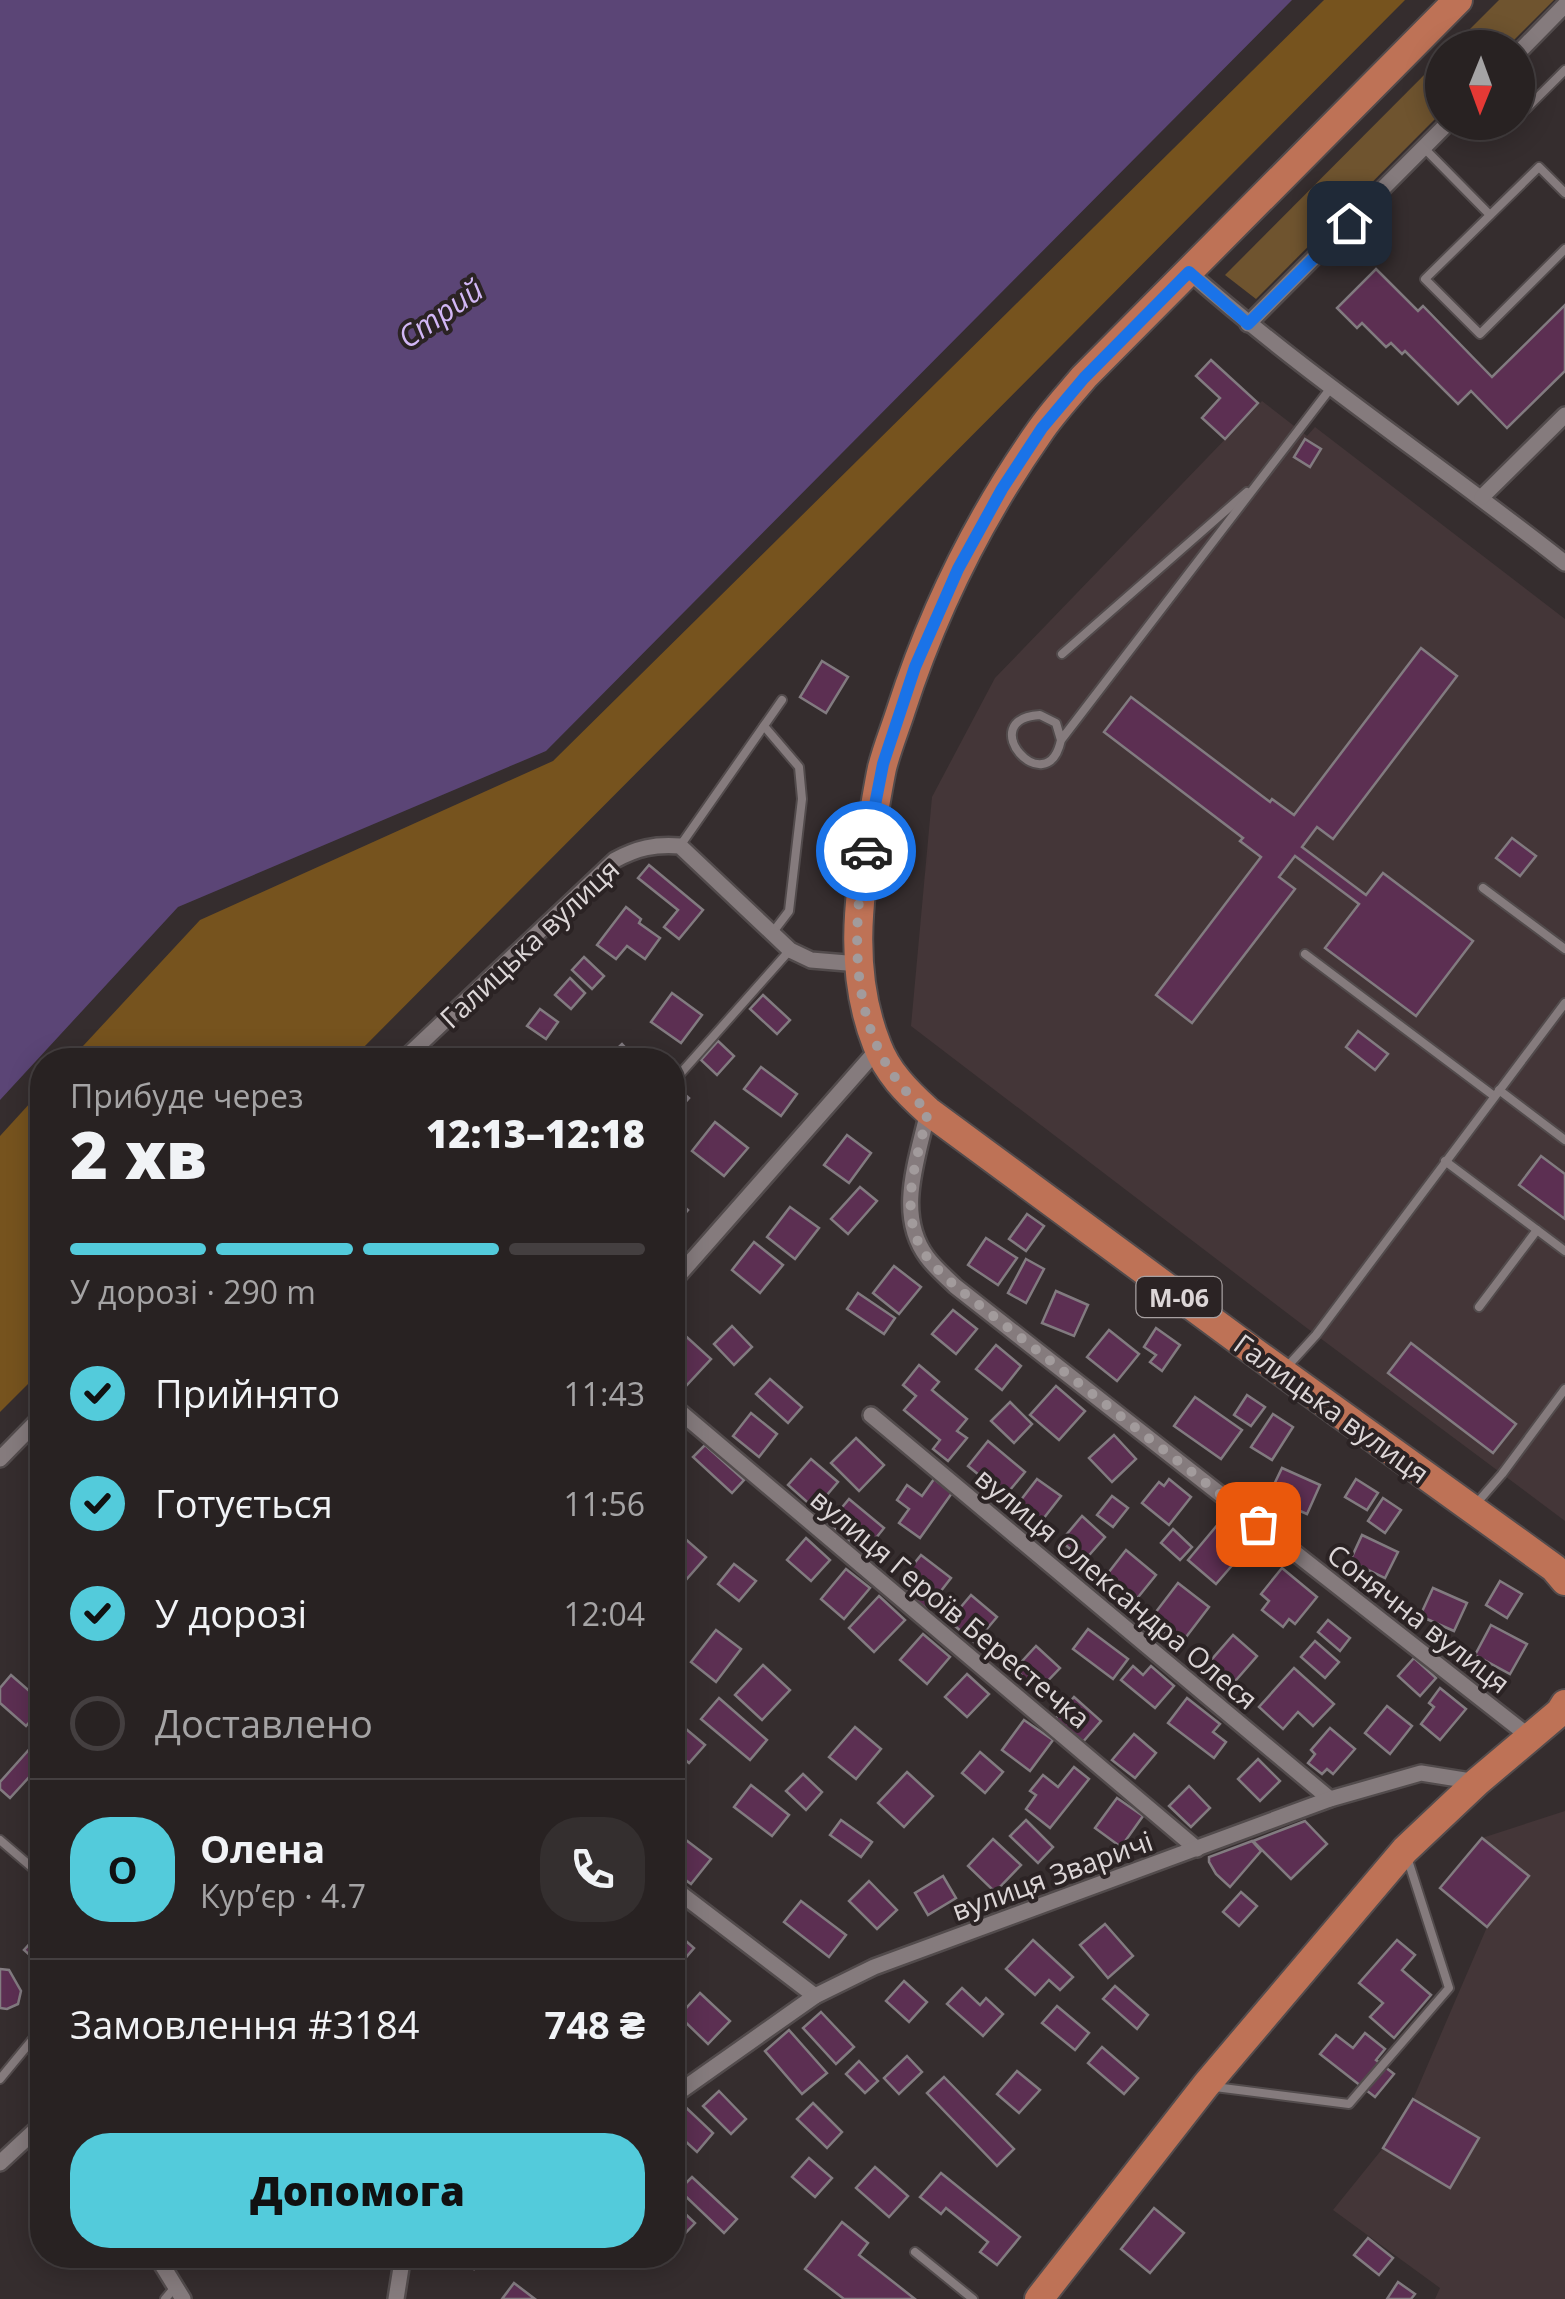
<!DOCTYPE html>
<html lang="uk">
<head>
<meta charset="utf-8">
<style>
	body { margin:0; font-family:"Open Sans",sans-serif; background:#342f2f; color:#f1f3f6; height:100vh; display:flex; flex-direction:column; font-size:38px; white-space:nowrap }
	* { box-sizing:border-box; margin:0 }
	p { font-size:32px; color:#a5a4a5 }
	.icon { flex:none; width:55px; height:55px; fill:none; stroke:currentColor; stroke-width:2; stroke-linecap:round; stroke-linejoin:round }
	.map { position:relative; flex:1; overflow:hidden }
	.drawer { position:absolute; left:30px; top:1048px; width:655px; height:1220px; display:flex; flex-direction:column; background:#282222; border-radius:40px; box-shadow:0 5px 25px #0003,0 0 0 2px #443f40 }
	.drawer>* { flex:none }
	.needle { width:65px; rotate:181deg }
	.controls { position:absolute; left:1425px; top:30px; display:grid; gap:20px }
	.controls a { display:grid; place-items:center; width:110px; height:110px; border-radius:50%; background:#282222; box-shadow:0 5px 25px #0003,0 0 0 2px #443f40; font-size:50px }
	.pin { position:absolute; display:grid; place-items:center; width:85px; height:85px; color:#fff; margin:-42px; border-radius:20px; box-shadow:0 5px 15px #0006 }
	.courier { position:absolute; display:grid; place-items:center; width:100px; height:100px; margin:-50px; border:8px solid #1a73e8; border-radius:50%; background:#fff; color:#222; box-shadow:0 2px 12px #0007 }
	.summary em { font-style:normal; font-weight:800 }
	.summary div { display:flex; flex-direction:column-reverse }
	.summary { display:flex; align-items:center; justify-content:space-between; height:170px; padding:0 40px }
	h1 { font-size:65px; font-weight:800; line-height:75px }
	.bar { display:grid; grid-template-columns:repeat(4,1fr); gap:15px 10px; align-content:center; height:120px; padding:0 40px }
	.bar i { height:12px; border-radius:8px; background:#443f40 }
	.bar .on { background:#53cbdb }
	.bar p { grid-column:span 4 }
	.line { display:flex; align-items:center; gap:25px; padding:0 40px; border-top:2px solid #443f40 }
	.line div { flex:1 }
	.round { display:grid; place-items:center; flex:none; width:105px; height:105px; border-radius:40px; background:#342f2f }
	ol { padding:0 40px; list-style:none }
	li { display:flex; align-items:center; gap:30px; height:110px }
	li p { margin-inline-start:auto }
	li .icon { padding:10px; border-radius:50%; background:#53cbdb; color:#111; stroke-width:4 }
	li:last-child { color:#a5a4a5 }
	li i { width:55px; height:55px; border:5px solid #443f40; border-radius:50% }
	.primary-button { display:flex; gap:20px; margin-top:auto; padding:20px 40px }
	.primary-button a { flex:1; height:115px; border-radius:40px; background:#53cbdb; color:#111; font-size:40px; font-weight:800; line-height:115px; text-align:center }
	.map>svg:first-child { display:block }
	.built { fill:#443638 }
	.green { fill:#6f542f }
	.forest { fill:#76531e }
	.water { fill:#5b4576 }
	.building { fill:#5c2f52; stroke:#827b80; stroke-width:2.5 }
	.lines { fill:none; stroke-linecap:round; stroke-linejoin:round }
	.service-casing { stroke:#524b4c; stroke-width:12 }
	.minor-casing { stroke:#524b4c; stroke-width:20 }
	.trunk-casing { stroke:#524b4c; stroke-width:32 }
	.service { stroke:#857b7d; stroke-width:8 }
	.minor { stroke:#857b7d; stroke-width:15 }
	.trunk { stroke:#be7256; stroke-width:28 }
	.done { stroke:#a29b9c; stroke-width:10; stroke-dasharray:0 18 }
	.route { stroke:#1a73e8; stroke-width:12 }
	.labels { text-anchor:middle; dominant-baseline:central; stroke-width:8; stroke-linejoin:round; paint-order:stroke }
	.shield { fill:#2b2324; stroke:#a7a0a1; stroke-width:2.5 }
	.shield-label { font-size:25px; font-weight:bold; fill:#dcd6d7 }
	.street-label { font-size:28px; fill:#dcd6d7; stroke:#2b2324 }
	.water-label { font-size:30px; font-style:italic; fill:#d2b7f5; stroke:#2b2324 }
</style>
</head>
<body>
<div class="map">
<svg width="1565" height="2299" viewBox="0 0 1565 2299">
	<rect width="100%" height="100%" fill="#352d2e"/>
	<g class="built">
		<path d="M1262 401 1307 436 1315 427 1565 619V1521L1316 1335 911 1026 932 797 995 678Z"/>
		<path d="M1565 1811V2299H1435L1440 2288 1333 2210 1383 2148 1413 2099 1487 1927 1440 1888 1482 1838Z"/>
	</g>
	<g class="green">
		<path d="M1499 0H1554L1507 47H1452Z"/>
		<path d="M1442 57V112L1256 299 1225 275Z"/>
	</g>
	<g class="forest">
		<path d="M1324 0H1405L351 1060H70L200 920 553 761Z"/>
		<path d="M42 1090V1370L0 1412V1136Z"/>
	</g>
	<path class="water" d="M0 0H1292L546 751 178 907 0 1100Z"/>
	<g class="building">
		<path d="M1376 269 1418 311 1423 306 1492 377 1565 305V371L1507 428 1471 391 1458 404 1405 351 1402 354 1391 343 1386 347 1362 323 1357 328 1337 308Z"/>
		<path d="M1211 360 1258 403 1225 439 1202 418 1220 398 1196 376Z"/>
		<path d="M1305 439 1321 449 1310 467 1294 457Z"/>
		<path d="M1421 648 1457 676 1333 839 1317 827 1302 847 1366 895 1383 873 1473 941 1416 1016 1325 948 1359 904 1295 856 1279 877 1295 889 1192 1023 1156 995 1261 857 1240 841 1243 838 1104 732 1131 697 1270 802 1272 799 1294 815Z"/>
		<path d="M822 661 848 677 826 713 800 697Z"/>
		<path d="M1512 838 1536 856 1520 876 1496 858Z"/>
		<path d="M649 865 703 910 679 939 664 927 678 910 638 878Z"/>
		<path d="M626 907 641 919 639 923 660 938 645 959 627 946 616 959 597 945Z"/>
		<path d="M584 957 604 976 592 989 572 970Z"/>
		<path d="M570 978 585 993 571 1009 555 995Z"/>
		<path d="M672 993 702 1015 681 1043 651 1022Z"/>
		<path d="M763 995 790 1020 777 1034 750 1009Z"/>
		<path d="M540 1009 558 1022 546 1039 527 1026Z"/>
		<path d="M1358 1031 1388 1054 1375 1070 1346 1047Z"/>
		<path d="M718 1041 734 1056 717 1075 701 1060Z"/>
		<path d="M622 1044 637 1060H605Z"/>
		<path d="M761 1067 797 1094 781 1116 744 1089Z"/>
		<path d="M675 1086 689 1098 672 1117V1089Z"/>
		<path d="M715 1122 748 1148 724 1176 692 1151Z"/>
		<path d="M847 1135 871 1153 849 1183 824 1165Z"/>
		<path d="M1541 1156 1565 1174V1219L1519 1185Z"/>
		<path d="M860 1187 877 1201 848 1234 831 1219Z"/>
		<path d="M672 1196 688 1210 681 1218 685 1222 672 1236Z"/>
		<path d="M790 1207 819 1228 795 1259 767 1237Z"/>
		<path d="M1027 1214 1044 1226 1026 1251 1009 1239Z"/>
		<path d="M986 1238 1017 1258 998 1285 968 1265Z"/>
		<path d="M754 1242 783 1265 760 1293 732 1270Z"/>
		<path d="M1026 1259 1044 1269 1026 1303 1008 1293Z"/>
		<path d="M894 1266 921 1287 899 1314 873 1293Z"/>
		<path d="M1056 1291 1088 1305 1074 1336 1042 1323Z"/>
		<path d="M858 1293 895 1318 884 1334 847 1309Z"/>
		<path d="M953 1310 977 1329 956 1354 932 1334Z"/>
		<path d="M732 1326 752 1347 734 1365 714 1344Z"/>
		<path d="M1156 1328 1180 1345 1162 1371 1150 1362 1156 1355 1144 1347Z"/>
		<path d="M679 1330 711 1359 686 1386 672 1374V1337Z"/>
		<path d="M1109 1330 1139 1354 1117 1381 1087 1357Z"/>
		<path d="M1411 1343 1516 1424 1493 1453 1388 1373Z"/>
		<path d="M996 1345 1021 1366 1002 1390 976 1369Z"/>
		<path d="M919 1365 939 1382 932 1390 967 1419 957 1431 967 1438 948 1461 933 1449 940 1440 904 1410 916 1396 903 1385Z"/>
		<path d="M770 1379 802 1407 788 1423 756 1394Z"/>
		<path d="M1056 1386 1085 1411 1059 1440 1030 1415Z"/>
		<path d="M1247 1395 1265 1407 1251 1426 1234 1415Z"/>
		<path d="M1195 1397 1242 1430 1221 1459 1174 1426Z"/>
		<path d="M1010 1402 1032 1424 1014 1443 991 1421Z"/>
		<path d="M751 1413 777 1434 759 1457 733 1436Z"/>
		<path d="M1273 1414 1293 1427 1272 1460 1251 1447Z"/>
		<path d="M1114 1435 1136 1459 1112 1482 1089 1458Z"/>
		<path d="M856 1438 884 1465 859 1491 831 1463Z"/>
		<path d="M988 1441 1025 1472 1005 1496 968 1466Z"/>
		<path d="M705 1445 744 1480 732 1493 693 1457Z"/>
		<path d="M811 1459 838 1482 815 1509 788 1485Z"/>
		<path d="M1282 1468 1320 1485 1307 1514 1268 1497Z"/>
		<path d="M934 1479 952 1493 920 1538 899 1523 909 1509 897 1500 907 1485 922 1496Z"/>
		<path d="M1037 1479 1061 1496 1040 1523 1017 1505Z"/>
		<path d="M1169 1479 1191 1497 1169 1525 1142 1503 1159 1482 1164 1486Z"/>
		<path d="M1356 1479 1378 1493 1367 1510 1345 1497Z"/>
		<path d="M1112 1496 1128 1508 1113 1527 1097 1515Z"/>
		<path d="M1383 1498 1401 1510 1385 1533 1368 1521Z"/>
		<path d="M849 1499 884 1528 864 1553 829 1523Z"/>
		<path d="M1082 1516 1105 1537 1084 1561 1061 1541Z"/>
		<path d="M1219 1523 1248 1547 1216 1584 1188 1560Z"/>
		<path d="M674 1529 706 1557 685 1581 672 1570V1532Z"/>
		<path d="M1173 1529 1192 1547 1180 1560 1161 1543Z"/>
		<path d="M1362 1535 1398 1552 1385 1578 1350 1561Z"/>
		<path d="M806 1538 830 1560 811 1581 787 1560Z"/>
		<path d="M1126 1550 1156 1575 1135 1601 1105 1577Z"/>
		<path d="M921 1555 951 1578 927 1609 905 1592 913 1583 904 1576Z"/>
		<path d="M734 1564 756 1581 739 1601 718 1584Z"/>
		<path d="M1282 1568 1317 1597 1295 1624 1289 1619 1283 1627 1262 1610 1269 1601 1261 1594Z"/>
		<path d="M846 1569 870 1588 844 1619 821 1599Z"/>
		<path d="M1500 1581 1522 1594 1507 1618 1486 1605Z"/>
		<path d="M1178 1583 1209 1607 1180 1645 1149 1621Z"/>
		<path d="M1433 1588 1467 1603 1454 1631 1420 1616Z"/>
		<path d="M971 1595 997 1617 975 1643 949 1621Z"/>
		<path d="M879 1596 905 1620 874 1652 849 1628Z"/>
		<path d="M1328 1620 1350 1638 1340 1651 1318 1632Z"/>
		<path d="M1491 1625 1527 1644 1510 1674 1475 1655Z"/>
		<path d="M1088 1629 1128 1659 1113 1679 1073 1649Z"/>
		<path d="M716 1630 741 1649 716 1682 691 1662Z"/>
		<path d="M923 1634 950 1657 927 1684 900 1660Z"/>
		<path d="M1233 1635 1257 1656 1230 1687 1206 1666Z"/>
		<path d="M1315 1641 1339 1662 1325 1678 1301 1657Z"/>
		<path d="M1036 1646 1060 1668 1038 1691 1015 1669Z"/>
		<path d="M1414 1658 1436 1678 1420 1696 1398 1676Z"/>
		<path d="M763 1665 790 1690 762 1720 735 1695Z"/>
		<path d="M1133 1666 1143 1675 1151 1666 1174 1686 1155 1708 1121 1680Z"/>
		<path d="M1294 1668 1334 1704 1313 1726 1298 1712 1283 1729 1259 1707Z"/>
		<path d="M967 1674 989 1694 967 1717 945 1697Z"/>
		<path d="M11 1675 42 1702V1708L26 1726 0 1703V1688Z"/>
		<path d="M1440 1688 1466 1709 1440 1740 1421 1724 1434 1707 1429 1703Z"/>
		<path d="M1074 1697 1101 1721 1082 1743 1055 1719Z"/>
		<path d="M719 1698 767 1740 750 1760 701 1719Z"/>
		<path d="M1187 1698 1220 1724 1213 1732 1226 1742 1214 1758 1168 1723Z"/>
		<path d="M1387 1706 1412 1726 1390 1754 1365 1733Z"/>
		<path d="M1024 1720 1053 1740 1030 1771 1002 1750Z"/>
		<path d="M855 1727 881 1749 856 1779 829 1757Z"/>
		<path d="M1330 1728 1355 1749 1333 1774 1327 1769 1322 1774 1308 1763 1315 1754 1311 1750Z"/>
		<path d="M686 1729 705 1745 689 1763 672 1749V1745Z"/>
		<path d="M1134 1734 1156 1753 1135 1778 1112 1760Z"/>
		<path d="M42 1735V1763L10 1798 0 1789V1782Z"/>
		<path d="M980 1752 1003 1772 985 1793 962 1773Z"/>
		<path d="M1258 1759 1280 1781 1260 1801 1238 1779Z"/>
		<path d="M1074 1767 1089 1779 1050 1828 1026 1809 1036 1795 1030 1791 1043 1775 1058 1787Z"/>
		<path d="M907 1772 933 1796 904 1827 878 1803Z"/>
		<path d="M803 1774 822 1792 806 1810 786 1791Z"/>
		<path d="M751 1785 789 1815 772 1836 734 1807Z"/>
		<path d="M1189 1786 1210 1808 1191 1827 1169 1806Z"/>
		<path d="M1117 1798 1143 1816 1121 1847 1095 1828Z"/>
		<path d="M841 1820 872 1842 861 1857 830 1835Z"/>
		<path d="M1026 1820 1053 1847 1038 1863 1010 1836Z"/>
		<path d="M1305 1821 1327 1844 1291 1879 1253 1841Z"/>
		<path d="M682 1837 711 1859 691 1884 672 1870V1848Z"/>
		<path d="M1482 1838 1529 1876 1487 1927 1440 1888Z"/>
		<path d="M993 1839 1021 1865 995 1892 968 1866Z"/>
		<path d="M1252 1841 1261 1851 1230 1887 1216 1874 1209 1862V1857Z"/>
		<path d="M943 1876 956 1898 928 1915 915 1893Z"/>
		<path d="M869 1881 897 1910 877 1929 849 1901Z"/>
		<path d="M1241 1892 1257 1906 1239 1926 1223 1912Z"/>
		<path d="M801 1901 846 1935 829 1957 784 1922Z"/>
		<path d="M1105 1924 1133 1956 1108 1978 1080 1945Z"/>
		<path d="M42 1925V1966L24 1950 35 1938 32 1936Z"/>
		<path d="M678 1934 694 1948 675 1970 672 1968V1940Z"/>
		<path d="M1033 1940 1073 1977 1060 1990 1049 1980 1035 1995 1006 1969Z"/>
		<path d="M1397 1940 1415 1955 1402 1970 1431 1995 1394 2038 1370 2017 1383 2003 1359 1983Z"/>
		<path d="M0 1969 9 1970 21 1991 18 2004 7 2009 0 2008Z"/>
		<path d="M904 1981 927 2002 909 2022 886 2001Z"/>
		<path d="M1115 1986 1148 2015 1137 2029 1103 1999Z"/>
		<path d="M962 1988 980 2005 986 1998 1003 2014 983 2036 947 2004Z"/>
		<path d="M700 1993 730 2021 708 2044 679 2016Z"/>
		<path d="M1057 2006 1089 2033 1075 2050 1042 2023Z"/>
		<path d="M821 2012 854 2047 836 2064 803 2028Z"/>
		<path d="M789 2030 827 2073 802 2094 765 2051Z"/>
		<path d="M1365 2033 1385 2049 1376 2060 1394 2074 1375 2097 1320 2054 1336 2035 1353 2048Z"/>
		<path d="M1102 2047 1138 2078 1124 2094 1088 2063Z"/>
		<path d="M907 2056 922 2072 899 2094 884 2078Z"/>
		<path d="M859 2061 878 2081 865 2093 846 2074Z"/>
		<path d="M1017 2071 1040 2090 1019 2113 997 2094Z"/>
		<path d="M944 2077 1014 2149 997 2166 927 2093Z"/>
		<path d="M719 2091 746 2119 731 2134 703 2106Z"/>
		<path d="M1413 2099 1479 2138 1450 2188 1383 2148Z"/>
		<path d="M678 2100 713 2133 697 2152 672 2129V2106Z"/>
		<path d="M813 2103 842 2132 827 2148 797 2119Z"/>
		<path d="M809 2158 832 2178 815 2197 792 2177Z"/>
		<path d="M875 2167 908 2196 889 2217 856 2188Z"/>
		<path d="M941 2173 1020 2237 997 2265 980 2252 988 2242 946 2208 941 2214 920 2197Z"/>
		<path d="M692 2177 737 2219 724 2233 679 2190Z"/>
		<path d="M678 2207 695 2223 675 2244 672 2242V2212Z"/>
		<path d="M1154 2208 1184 2233 1150 2273 1121 2249Z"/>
		<path d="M842 2222 868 2243 859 2255 915 2299H844L805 2269Z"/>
		<path d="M1368 2238 1393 2258 1379 2275 1354 2255Z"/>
		<path d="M486 2255 474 2269 465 2262 460 2267 446 2256Z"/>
		<path d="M1398 2282 1415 2294 1411 2299H1387Z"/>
		<path d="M514 2283 535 2299H502Z"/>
	</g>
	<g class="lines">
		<defs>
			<g id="service">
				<path d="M1526 109 1565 70"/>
				<path d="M1424 148 1490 215"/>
				<path d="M1565 193 1539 167 1425 279 1480 334 1565 249"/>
				<path d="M1062 654 1247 492"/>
				<path d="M764 726 799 767 802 799 789 911 773 932"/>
				<path d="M1061 740 1056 723 1040 715C972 719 1047 805 1061 740L1330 389"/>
				<path d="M680 846 782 700"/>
				<path d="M1483 888 1565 949"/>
				<path d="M1305 954 1494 1096"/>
				<path d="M672 1083 790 950"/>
				<path d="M1499 1090 1565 1140"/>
				<path d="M1445 1161 1565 1251"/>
				<path d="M1479 1307 1537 1230"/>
				<path d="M1285 1369 1316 1335 1565 1003"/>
				<path d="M1476 1504 1502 1474 1565 1389"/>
				<path d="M0 1840 42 1876"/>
				<path d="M0 2079 42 2028"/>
				<path d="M1215 2087 1349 2104 1449 1988 1407 1857"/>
				<path d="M915 2252 973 2299"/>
				<path d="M165 2299 176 2286"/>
			</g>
			<g id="minor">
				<path d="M1518 53 1565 5"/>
				<path d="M1189 272C1308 377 1441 465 1565 563"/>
				<path d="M1248 324 1449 122"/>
				<path d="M1482 497 1565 415"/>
				<path d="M403 1060 615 860C637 848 655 844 680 846L790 950 811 960 859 964"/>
				<path d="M928 1111C918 1158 895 1214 927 1257 935 1268 946 1277 955 1286L1531 1738"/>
				<path d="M672 1283 878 1049"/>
				<path d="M672 1405 1197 1849"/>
				<path d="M871 1415 1330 1799"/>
				<path d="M0 1459 42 1416"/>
				<path d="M672 1887 815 1996"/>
				<path d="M672 2097 815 1996 874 1967 1330 1799 1421 1773 1477 1782"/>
				<path d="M0 2163 42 2124"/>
				<path d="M156 2255 183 2299"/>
				<path d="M396 2299 403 2255"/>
			</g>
			<g id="trunk">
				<path d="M1458 0 1084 377C1069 395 1053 412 1040 431 981 515 933 611 901 710 895 729 887 748 882 768 878 787 875 808 871 828 857 900 849 975 877 1045 887 1072 907 1092 928 1111L1253 1351 1554 1568 1565 1581"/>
				<path d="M1039 2299 1206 2085 1405 1850 1477 1782 1560 1712 1565 1704"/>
			</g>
		</defs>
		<use href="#service" class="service-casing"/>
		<use href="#minor" class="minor-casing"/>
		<use href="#trunk" class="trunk-casing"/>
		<use href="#service" class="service"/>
		<use href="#minor" class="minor"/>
		<use href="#trunk" class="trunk"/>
	</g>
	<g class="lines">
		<path class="done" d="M866 851C852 927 849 1020 900 1084 907 1094 919 1102 928 1111 918 1158 895 1214 927 1257 935 1268 946 1277 955 1286L1258 1524"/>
		<path class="route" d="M866 851 883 764 915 667 958 569 1002 489 1042 428 1084 378 1189 272 1248 324 1349 223"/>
	</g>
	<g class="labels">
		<rect class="shield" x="1136.5" y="1277" width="85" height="40" rx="8"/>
		<g class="shield-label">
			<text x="1179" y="1297">М-06</text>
		</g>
		<g class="street-label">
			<text transform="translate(529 943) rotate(-43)">Галицька вулиця</text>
			<text transform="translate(1332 1408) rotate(36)">Галицька вулиця</text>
			<text transform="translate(1117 1588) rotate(40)">вулиця Олександра Олеся</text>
			<text transform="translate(951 1608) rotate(40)">вулиця Героїв Берестечка</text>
			<text transform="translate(1419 1618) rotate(38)">Сонячна вулиця</text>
			<text transform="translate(1052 1875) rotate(-20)">вулиця Зваричі</text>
		</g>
		<g class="water-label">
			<text transform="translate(440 313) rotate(-35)">Стрий</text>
		</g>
	</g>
</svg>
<div class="controls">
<a><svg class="needle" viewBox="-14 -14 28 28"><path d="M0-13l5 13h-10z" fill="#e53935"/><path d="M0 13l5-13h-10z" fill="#a5a4a5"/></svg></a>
</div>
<div class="pin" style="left:1258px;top:1524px;background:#ea580c"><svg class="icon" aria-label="bag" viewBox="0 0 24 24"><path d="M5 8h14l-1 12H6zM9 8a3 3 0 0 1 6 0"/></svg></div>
<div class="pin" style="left:1349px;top:223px;background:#1f2937"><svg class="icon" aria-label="home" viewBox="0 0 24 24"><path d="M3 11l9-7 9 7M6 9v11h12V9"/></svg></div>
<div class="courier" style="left:866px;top:851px"><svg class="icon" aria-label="car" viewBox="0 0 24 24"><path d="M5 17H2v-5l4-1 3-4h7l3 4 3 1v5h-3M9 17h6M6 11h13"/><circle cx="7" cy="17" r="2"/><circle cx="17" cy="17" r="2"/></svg></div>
<section class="drawer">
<div class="summary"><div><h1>2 хв</h1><p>Прибуде через</p></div><em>12:13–12:18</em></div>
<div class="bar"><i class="on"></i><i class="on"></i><i class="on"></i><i></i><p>У дорозі · 290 m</p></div>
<ol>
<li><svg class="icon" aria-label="check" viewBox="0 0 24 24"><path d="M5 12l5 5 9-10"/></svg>Прийнято<p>11:43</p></li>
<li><svg class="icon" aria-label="check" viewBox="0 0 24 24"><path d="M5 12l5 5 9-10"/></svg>Готується<p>11:56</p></li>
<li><svg class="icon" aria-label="check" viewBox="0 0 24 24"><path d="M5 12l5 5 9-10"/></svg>У дорозі<p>12:04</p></li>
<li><i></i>Доставлено</li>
</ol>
<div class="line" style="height:180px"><b class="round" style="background:#53cbdb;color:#111">О</b><div><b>Олена</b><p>Кур’єр · 4.7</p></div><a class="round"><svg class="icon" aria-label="phone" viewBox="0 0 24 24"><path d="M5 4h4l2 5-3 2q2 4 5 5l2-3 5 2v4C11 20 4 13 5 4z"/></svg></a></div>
<div class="line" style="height:130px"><div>Замовлення #3184</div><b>748 ₴</b></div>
<div class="primary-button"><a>Допомога</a></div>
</section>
</div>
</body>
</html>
